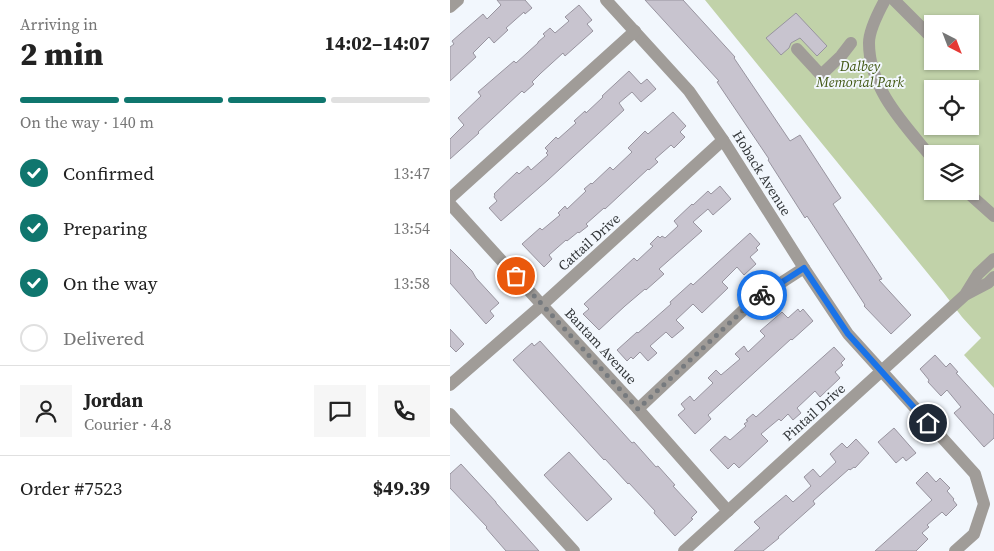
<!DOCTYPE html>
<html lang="en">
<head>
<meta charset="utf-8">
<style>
	body { margin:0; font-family:"Source Serif 4",serif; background:#f6f6f6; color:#222; height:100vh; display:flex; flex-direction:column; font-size:19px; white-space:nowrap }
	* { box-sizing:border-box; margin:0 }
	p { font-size:16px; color:#767676 }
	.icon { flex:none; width:28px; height:28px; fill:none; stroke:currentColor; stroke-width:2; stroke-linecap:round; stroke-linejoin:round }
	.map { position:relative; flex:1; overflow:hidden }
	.panel { display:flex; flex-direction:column; background:#fff; width:450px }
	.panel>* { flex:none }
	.needle { width:32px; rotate:138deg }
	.tools { position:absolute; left:474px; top:15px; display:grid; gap:10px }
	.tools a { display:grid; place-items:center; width:55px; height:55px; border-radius:0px; background:#fff; box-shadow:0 1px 4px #0004; font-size:25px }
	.pin { position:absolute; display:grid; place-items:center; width:42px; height:42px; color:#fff; margin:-21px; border:2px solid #fff; border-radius:50%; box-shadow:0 1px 5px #0007 }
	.courier { position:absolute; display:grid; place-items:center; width:50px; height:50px; margin:-25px; border:4px solid #1a73e8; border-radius:50%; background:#fff; color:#222; box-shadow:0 1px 6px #0007 }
	.summary em { font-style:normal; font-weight:800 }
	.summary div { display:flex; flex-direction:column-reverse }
	.summary { display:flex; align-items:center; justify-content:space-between; height:85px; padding:0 20px }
	h1 { font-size:32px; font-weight:800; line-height:38px }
	.bar { display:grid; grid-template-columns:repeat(4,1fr); gap:8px 5px; align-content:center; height:60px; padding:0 20px }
	.bar i { height:6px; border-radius:4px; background:#e0e0e0 }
	.bar .on { background:#0f766e }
	.bar p { grid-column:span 4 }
	.line { display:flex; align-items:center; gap:12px; padding:0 20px; border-top:1px solid #e0e0e0 }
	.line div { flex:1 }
	.round { display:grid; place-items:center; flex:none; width:52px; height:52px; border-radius:0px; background:#f6f6f6 }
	ol { padding:0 20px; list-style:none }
	li { display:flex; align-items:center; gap:15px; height:55px }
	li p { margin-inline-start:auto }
	li .icon { padding:5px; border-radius:50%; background:#0f766e; color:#fff; stroke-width:4 }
	li:last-child { color:#767676 }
	li i { width:28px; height:28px; border:2px solid #e0e0e0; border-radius:50% }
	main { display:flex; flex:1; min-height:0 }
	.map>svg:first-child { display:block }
	.green { fill:#c1d2a9; fill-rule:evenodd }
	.building { fill:#c8c4cf; stroke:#98949f }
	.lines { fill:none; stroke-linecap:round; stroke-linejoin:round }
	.minor { stroke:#a09c98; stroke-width:12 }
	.done { stroke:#767a7e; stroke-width:5; stroke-dasharray:0 9 }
	.route { stroke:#1a73e8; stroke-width:6 }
	.labels { text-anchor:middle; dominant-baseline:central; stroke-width:4; stroke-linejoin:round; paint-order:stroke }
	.park-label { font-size:14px; font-style:italic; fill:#425814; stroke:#f2f7fd }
	.street-label { font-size:14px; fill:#33373a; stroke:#f2f7fd }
</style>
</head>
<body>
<main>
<section class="panel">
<div class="summary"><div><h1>2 min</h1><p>Arriving in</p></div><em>14:02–14:07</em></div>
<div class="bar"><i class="on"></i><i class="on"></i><i class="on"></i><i></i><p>On the way · 140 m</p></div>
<ol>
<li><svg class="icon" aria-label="check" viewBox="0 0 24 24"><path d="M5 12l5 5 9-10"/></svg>Confirmed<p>13:47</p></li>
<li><svg class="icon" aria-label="check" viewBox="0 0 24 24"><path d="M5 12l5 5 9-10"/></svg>Preparing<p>13:54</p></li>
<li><svg class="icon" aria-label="check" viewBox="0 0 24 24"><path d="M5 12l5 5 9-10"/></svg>On the way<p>13:58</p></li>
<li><i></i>Delivered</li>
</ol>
<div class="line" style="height:90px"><a class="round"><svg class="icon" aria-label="person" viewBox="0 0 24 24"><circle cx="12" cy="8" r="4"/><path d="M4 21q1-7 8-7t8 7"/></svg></a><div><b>Jordan</b><p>Courier · 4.8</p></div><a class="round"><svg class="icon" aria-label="chat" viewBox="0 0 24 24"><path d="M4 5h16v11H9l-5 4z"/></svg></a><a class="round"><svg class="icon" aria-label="phone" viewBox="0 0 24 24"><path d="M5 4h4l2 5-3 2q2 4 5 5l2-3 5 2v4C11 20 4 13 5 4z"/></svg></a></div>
<div class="line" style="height:65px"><div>Order #7523</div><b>$49.39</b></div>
</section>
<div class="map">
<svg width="544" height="551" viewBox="0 0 544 551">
	<rect width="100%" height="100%" fill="#f2f7fd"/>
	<path class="green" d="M255 0H544V388L514 355 531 338 512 317 493 292ZM482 24H520V61H482ZM482 89H520V126H482ZM482 154H520V191H482Z"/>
	<g class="building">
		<path d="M47 0H75L82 8 75 14 74 12 56 28 58 30 44 43 39 37 23 53 26 57 0 81V47L4 44 2 41 33 14 37 19 51 5Z"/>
		<path d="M195 0H233L285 57 284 58 340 141 350 135 391 198 383 204 432 279 429 280 461 315 441 334 414 306 415 305 357 216 355 218 318 160 319 159 267 82 269 81Z"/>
		<path d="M129 5 142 20 137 24 143 31 115 56 113 53 91 73 82 82 84 84 74 93 72 91 28 132 29 133 0 159V139L14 125 8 118 31 96 28 92 64 61 66 63 88 43V42L95 36 93 34 100 28 105 33 119 21 115 17Z"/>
		<path d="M346 13 377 46 367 56 350 38 341 43 339 48 331 55 316 38Z"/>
		<path d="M179 71 191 84 197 79 206 89 191 102 182 92 169 103 174 110 98 180 51 221 39 208 47 201 44 197 45 195 44 194 67 172 69 174 78 166 81 170 98 155 96 153 98 151 95 148 106 137 108 139 126 123 124 121 135 111 136 113 153 97 152 96Z"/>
		<path d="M223 112 236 126 230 132 235 137 224 148 221 145 205 159 208 162 199 170 198 169 155 209 154 208 136 224 138 226 129 233 128 232 117 241 116 240 99 255 102 259 94 267 72 244 90 228 92 230 110 215 108 213 115 206 117 209 136 191 134 189 141 183 142 184 160 167 163 170 182 152 178 148 195 131 198 134Z"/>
		<path d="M270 186 281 199 263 215 258 209 243 222 252 231 209 269 214 274 196 290 195 289 175 306 149 330 133 314 139 309 134 304 184 258 187 261 203 246 200 244 208 236 210 238 212 236 215 238 228 226 224 221 242 204 243 205 258 191 261 194Z"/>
		<path d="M300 233 310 244 306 248 308 250 300 257 306 264 294 275 287 267 272 282 278 288 252 313 243 304 226 320 234 328 222 338 216 332 200 346 207 353 198 361 190 352 183 359 181 357 177 361 167 350 187 332 188 333 221 304 220 302 241 283 243 285Z"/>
		<path d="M0 249 22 271 26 278 49 303 40 311 44 316 36 324 0 283Z"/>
		<path d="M348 309 350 312 353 309 363 321 342 340 341 339 258 415 261 419 245 434 228 415 235 409 231 404 240 396 244 401 263 383 258 378 266 370 271 375 290 359 285 354 294 346 298 352 315 336 310 331 332 312 338 318Z"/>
		<path d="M0 329 14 344 6 352 0 346Z"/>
		<path d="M90 341 182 443 184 442 206 467 208 466 225 485 223 486 247 512 241 518 243 519 225 536 204 513 205 511 179 483 178 484 155 459 154 460 63 360 82 343 84 346Z"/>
		<path d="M384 347 395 359 391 363 393 365 385 372 390 378 370 397 365 391 347 408 351 413 343 420 338 414 331 421 329 419 311 434 318 441 289 468 284 463 278 469 260 450 275 436 280 440 296 426 294 424 298 421 296 420 303 414 306 417Z"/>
		<path d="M485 355 496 367 500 363 508 372 506 373 544 415V438L534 447 504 413 511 407 497 390 491 396 478 382 479 380 470 369Z"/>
		<path d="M444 428 466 453 456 461 453 457 446 463 428 442Z"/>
		<path d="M406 439 419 453 405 468 404 467 400 470 399 469 363 501 365 504 328 537 329 538 313 551H284L310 528 304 522 336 495 343 502 361 486 354 477 363 469 370 477 386 462 380 454 392 443 397 448Z"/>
		<path d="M119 452 162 499 137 521 94 475Z"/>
		<path d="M11 464 46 502V503L89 551H56L36 528 37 527 0 488V474Z"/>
		<path d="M477 472 486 482 490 478 500 488 497 491 504 499 503 500 507 505 496 516 492 512 477 525 479 527 472 533 478 539 466 551H425L482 500 466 483Z"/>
	</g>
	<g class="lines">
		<g class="minor">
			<path d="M156 0 239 91 273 140 354 268 398 334 525 474 534 504 524 534 505 551"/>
			<path d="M435 0C429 11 419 31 419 43 419 89 455 125 482 158"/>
			<path d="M444 0 482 38"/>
			<path d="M0 7 8 0"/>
			<path d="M347 49 371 75 391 56 401 43"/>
			<path d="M516 191 544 216"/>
			<path d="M0 198 185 31"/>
			<path d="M0 204 92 305 188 409 278 511"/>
			<path d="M517 294 538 283 544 277"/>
			<path d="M0 385 92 305 273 140"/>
			<path d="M188 409 303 301 354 268"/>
			<path d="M0 414 124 551"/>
			<path d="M234 551 515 295 528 274 544 259"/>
		</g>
	</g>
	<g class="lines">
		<path class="done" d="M66 276 188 409 303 301 312 295"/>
		<path class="route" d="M312 295 354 268 398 334 478 423"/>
	</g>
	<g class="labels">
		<g class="park-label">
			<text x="410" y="66">Dalbey<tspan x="410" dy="16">Memorial Park</tspan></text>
		</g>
		<g class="street-label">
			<text transform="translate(312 173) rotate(58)">Hoback Avenue</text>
			<text transform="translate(139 242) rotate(-42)">Cattail Drive</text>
			<text transform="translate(151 346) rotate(47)">Bantam Avenue</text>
			<text transform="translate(364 412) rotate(-42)">Pintail Drive</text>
		</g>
	</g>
</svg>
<div class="tools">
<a><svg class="needle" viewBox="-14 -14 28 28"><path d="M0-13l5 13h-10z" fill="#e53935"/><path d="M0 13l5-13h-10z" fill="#767676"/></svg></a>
<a><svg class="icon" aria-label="locate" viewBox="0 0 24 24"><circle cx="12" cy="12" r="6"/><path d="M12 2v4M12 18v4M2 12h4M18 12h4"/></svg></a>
<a><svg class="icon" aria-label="layers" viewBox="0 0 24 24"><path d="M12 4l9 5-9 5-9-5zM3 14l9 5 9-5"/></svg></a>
</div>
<div class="pin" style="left:66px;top:276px;background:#ea580c"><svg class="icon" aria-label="bag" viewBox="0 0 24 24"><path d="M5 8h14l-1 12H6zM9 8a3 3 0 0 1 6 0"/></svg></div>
<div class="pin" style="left:478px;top:423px;background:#1f2937"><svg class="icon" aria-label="home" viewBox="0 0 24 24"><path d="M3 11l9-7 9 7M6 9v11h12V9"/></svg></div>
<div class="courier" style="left:312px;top:295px"><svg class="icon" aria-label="bike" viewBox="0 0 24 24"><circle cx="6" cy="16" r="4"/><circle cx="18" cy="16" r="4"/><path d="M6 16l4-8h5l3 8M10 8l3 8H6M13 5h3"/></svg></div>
</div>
</main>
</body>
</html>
